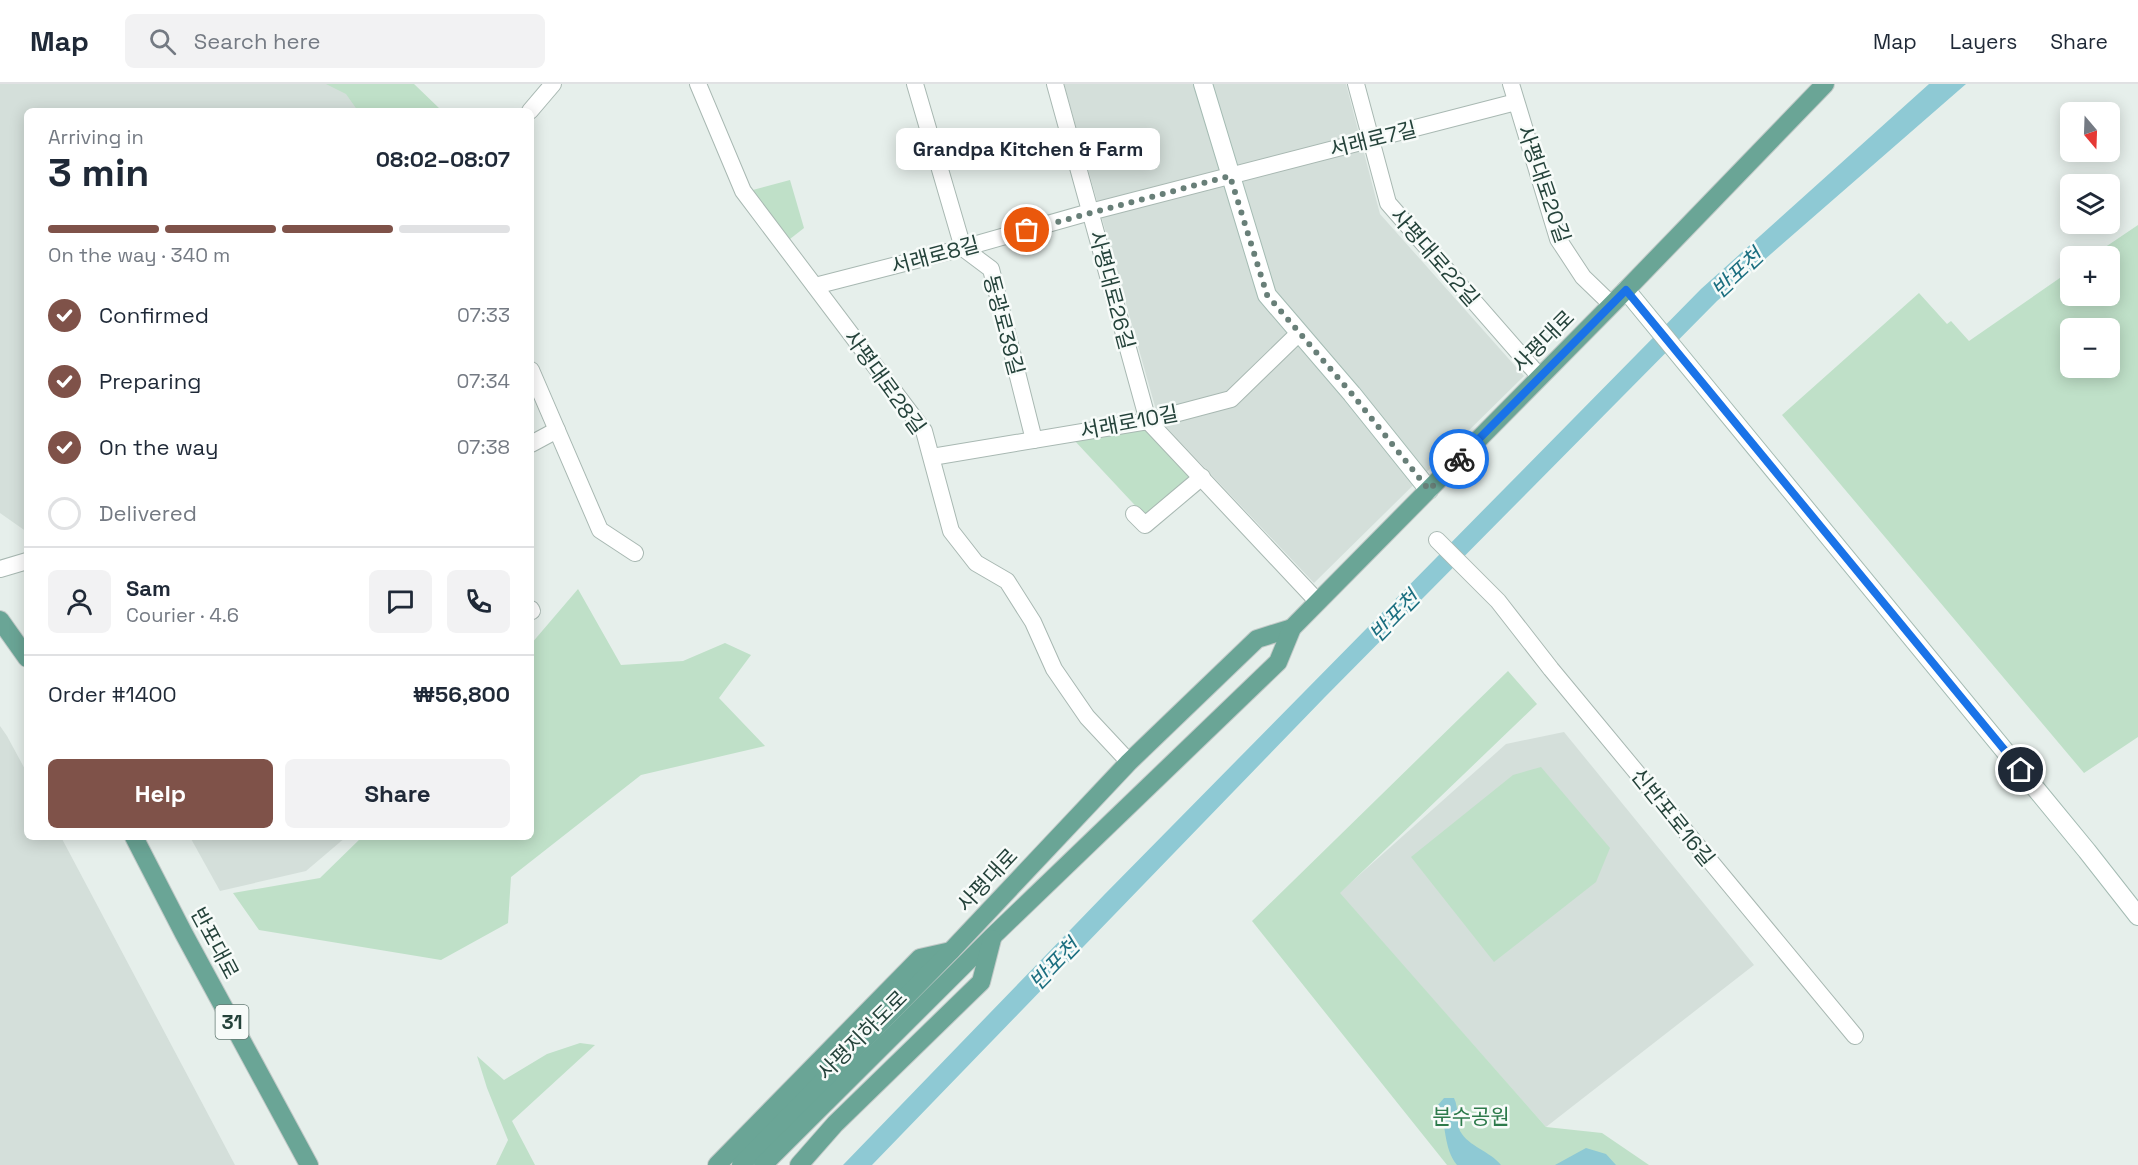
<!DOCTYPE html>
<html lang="en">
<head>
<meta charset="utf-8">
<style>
	body { margin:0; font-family:"Space Grotesk","Noto Sans KR",sans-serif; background:#f2f2f3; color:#1f2937; height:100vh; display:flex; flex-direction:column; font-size:22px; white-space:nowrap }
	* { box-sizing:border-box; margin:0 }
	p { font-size:20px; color:#747a83 }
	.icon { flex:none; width:33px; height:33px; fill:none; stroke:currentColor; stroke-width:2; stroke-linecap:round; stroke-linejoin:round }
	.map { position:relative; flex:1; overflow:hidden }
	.side { position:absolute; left:24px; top:24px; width:510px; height:732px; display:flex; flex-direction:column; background:#fff; border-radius:9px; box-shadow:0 3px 15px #0003 }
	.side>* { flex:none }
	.needle { width:39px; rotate:161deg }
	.fabs { position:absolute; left:2060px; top:18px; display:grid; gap:12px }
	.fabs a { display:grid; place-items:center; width:60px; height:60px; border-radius:9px; background:#fff; box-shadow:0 3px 15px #0003; font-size:30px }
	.pin { position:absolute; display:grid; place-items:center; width:51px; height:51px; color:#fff; margin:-26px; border:3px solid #fff; border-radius:50%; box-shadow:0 2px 6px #0007 }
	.courier { position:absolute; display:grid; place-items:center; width:60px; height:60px; margin:-30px; border:4px solid #1a73e8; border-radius:50%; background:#fff; color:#222; box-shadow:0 2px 8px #0007 }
	.bubble { position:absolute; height:42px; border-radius:9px; background:#fff; box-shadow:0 3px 15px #0003; font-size:20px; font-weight:700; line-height:42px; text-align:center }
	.summary em { font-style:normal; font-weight:700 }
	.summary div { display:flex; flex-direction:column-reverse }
	.summary { display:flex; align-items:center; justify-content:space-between; height:102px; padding:0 24px }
	h1 { font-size:39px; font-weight:700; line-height:45px }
	.bar { display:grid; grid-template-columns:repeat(4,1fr); gap:9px 6px; align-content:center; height:72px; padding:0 24px }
	.bar i { height:8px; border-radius:4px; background:#e0e1e3 }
	.bar .selected { background:#7f5249 }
	.bar p { grid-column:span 4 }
	.line { display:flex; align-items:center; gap:15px; padding:0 24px; border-top:2px solid #e0e1e3 }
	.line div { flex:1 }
	.round { display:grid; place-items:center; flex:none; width:63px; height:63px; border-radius:9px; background:#f2f2f3 }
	ol { padding:0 24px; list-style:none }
	li { display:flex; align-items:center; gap:18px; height:66px }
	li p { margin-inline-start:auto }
	li .icon { padding:6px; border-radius:50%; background:#7f5249; color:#fff; stroke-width:4 }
	li:last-child { color:#747a83 }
	li i { width:33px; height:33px; border:3px solid #e0e1e3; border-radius:50% }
	.action { display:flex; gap:12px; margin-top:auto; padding:12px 24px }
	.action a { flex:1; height:69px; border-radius:9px; background:#7f5249; color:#fff; font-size:24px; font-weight:700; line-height:69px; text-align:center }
	.action a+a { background:#f2f2f3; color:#1f2937 }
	header { display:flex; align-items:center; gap:36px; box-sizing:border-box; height:84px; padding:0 30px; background:#fff; border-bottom:2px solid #e0e1e3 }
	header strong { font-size:28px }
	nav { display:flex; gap:33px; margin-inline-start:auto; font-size:21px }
	.search { width:420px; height:54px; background:#f2f2f3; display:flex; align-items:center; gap:15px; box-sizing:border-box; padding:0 21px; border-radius:9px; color:#747a83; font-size:22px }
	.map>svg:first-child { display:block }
	.built { fill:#d4dfda }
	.green { fill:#bfe0c8; fill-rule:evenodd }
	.water { fill:#8ec9d4 }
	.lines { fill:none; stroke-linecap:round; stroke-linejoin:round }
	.street-casing { stroke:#a8b8b2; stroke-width:18 }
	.secondary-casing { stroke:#a4bbb3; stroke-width:20 }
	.primary-casing { stroke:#c2cac8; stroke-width:20 }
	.street { stroke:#fff; stroke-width:16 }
	.secondary { stroke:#fff; stroke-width:18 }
	.primary { stroke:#6aa596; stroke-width:18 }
	.done { stroke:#687f78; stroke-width:6; stroke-dasharray:0 10.8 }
	.route { stroke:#1a73e8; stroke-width:8 }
	.labels { text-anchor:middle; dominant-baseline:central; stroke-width:5; stroke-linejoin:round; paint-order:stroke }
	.shield { fill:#f7fbf9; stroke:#637a73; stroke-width:1.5 }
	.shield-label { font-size:20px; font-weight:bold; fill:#24423a }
	.street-label { font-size:21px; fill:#24423a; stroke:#f7fbf9 }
	.park-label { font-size:21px; fill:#2d7a4b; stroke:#f7fbf9 }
	.water-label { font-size:22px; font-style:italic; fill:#1c6f80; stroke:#f7fbf9 }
</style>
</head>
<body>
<header>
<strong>Map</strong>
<div class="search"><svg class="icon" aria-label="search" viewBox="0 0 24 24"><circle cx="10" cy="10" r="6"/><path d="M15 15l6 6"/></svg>Search here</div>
<nav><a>Map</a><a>Layers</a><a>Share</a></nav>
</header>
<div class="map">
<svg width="2138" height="1081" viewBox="0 0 2138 1081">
	<rect width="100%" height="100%" fill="#e6efeb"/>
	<g class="built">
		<path d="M0 0H341L364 27H27V448L0 429Z"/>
		<path d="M1064 0H1346L1380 130 1524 292 1314 499 1167 344 1156 326Z"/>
		<path d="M0 642 7 652 27 689V753H61L235 1081H0Z"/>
		<path d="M1564 648 1754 881 1546 1043 1339 809 1506 660Z"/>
		<path d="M190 753H346L306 787 220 807Z"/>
	</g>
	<g class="green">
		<path d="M326 0H414L440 25 439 27H358L346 10Z"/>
		<path d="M790 96 804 144 790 155 749 107Z"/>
		<path d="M2138 141V653L2084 689 1782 331 1919 209 1947 240 1951 237 1969 257 2070 187V212H2109V172H2092ZM2109 244V284H2070V244Z"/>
		<path d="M1146 345 1192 392 1145 432 1074 356Z"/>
		<path d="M578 505 621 581 683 577 725 559 751 571 719 614 765 662 641 691 511 793 508 839 441 876 259 846 233 809 320 794 362 753H531V560Z"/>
		<path d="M1508 587 1537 620 1340 809 1546 1043 1602 1049 1649 1081H1447L1252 837Z"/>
		<path d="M1541 683 1610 764 1596 798 1494 878 1411 773 1513 691Z"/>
		<path d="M580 959 595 961 512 1037 535 1081H496L508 1056 487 1004 477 972 504 996 547 970Z"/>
	</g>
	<g class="water">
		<path d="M1929 0H1966L1717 217 1324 614 872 1081H843L1104 811 1701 205Z"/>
		<path d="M1444 1014H1454C1459 1024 1457 1040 1460 1047 1469 1063 1490 1067 1501 1081H1457C1443 1064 1447 1040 1438 1021Z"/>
		<path d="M1586 1064 1606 1070 1616 1081H1555Z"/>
	</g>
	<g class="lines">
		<defs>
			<g id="street">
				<path d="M698 0 743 107 924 347 951 447 976 479 1007 497 1033 538 1054 585 1087 633 1129 678"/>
				<path d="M915 0 963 164 991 185 1034 356"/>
				<path d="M1055 0 1148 337 1318 518"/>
				<path d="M1356 0 1388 119 1540 293"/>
				<path d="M1511 0 1558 155 1583 193 1611 220"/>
				<path d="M530 27 553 0"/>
				<path d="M815 202 963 164 1090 128 1516 18"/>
				<path d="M531 286 600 446 635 469"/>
				<path d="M531 360 557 346"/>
				<path d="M932 373 1148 337 1231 315 1299 249"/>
				<path d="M1134 430 1145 441 1202 393"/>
				<path d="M1437 456 1498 517 1551 585 1855 952"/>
				<path d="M0 485 27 477"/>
				<path d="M531 525 532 527"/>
			</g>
			<g id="secondary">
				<path d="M1203 0 1267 211 1352 310 1429 406"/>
				<path d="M1626 206 2087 767 2138 832"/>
			</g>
			<g id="primary">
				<path d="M0 536 27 574"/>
				<path d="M134 753 184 850 309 1081"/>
				<path d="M717 1081 920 874 951 867"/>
				<path d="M741 1081 951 867 1129 678 1257 555 1292 544"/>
				<path d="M763 1081 992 853 1278 578 1292 544 1626 206 1825 0"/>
				<path d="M799 1081 835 1040 981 898 992 855"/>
			</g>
		</defs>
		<use href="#street" class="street-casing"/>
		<use href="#secondary" class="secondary-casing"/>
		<use href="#primary" class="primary-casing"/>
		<use href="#street" class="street"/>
		<use href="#secondary" class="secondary"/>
		<use href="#primary" class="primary"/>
	</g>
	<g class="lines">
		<path class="done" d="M1027 146 1230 92 1267 211 1352 310 1429 406 1459 375"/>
		<path class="route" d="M1459 375 1626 206 2021 686"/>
	</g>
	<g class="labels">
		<rect class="shield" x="215.5" y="921" width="33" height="34" rx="4.5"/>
		<g class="shield-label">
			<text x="232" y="938">31</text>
		</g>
		<g class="street-label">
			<text transform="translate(1373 55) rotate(-14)">서래로7길</text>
			<text transform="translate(1544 100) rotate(71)">사평대로20길</text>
			<text transform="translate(935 171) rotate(-15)">서래로8길</text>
			<text transform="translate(1435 173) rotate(49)">사평대로22길</text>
			<text transform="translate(1112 206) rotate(75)">사평대로26길</text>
			<text transform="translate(1004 241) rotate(75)">동광로39길</text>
			<text transform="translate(1543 257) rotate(-45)">사평대로</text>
			<text transform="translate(885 298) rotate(54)">사평대로28길</text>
			<text transform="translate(1129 338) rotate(-11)">서래로10길</text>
			<text transform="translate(1673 733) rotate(51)">신반포로16길</text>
			<text transform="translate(987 796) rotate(-47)">사평대로</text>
			<text transform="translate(215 859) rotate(62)">반포대로</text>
			<text transform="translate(862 951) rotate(-45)">사평지하도로</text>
		</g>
		<g class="park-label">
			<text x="1471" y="1032">분수공원</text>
		</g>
		<g class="water-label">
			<text transform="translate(1737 189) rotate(-43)">반포천</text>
			<text transform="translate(1394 532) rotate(-46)">반포천</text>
			<text transform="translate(1054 880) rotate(-46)">반포천</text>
		</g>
	</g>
</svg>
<div class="fabs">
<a><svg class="needle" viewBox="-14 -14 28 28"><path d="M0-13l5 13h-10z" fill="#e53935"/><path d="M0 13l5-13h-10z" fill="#747a83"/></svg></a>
<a><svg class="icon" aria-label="layers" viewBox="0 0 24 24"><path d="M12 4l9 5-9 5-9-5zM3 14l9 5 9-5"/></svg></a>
<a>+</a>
<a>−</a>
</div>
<div class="pin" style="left:1027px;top:146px;background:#ea580c"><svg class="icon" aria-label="bag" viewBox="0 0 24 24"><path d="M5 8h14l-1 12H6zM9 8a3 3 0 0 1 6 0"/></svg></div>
<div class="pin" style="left:2021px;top:686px;background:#1f2937"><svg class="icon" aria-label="home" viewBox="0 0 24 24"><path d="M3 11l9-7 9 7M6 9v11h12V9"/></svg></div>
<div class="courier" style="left:1459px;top:375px"><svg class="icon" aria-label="bike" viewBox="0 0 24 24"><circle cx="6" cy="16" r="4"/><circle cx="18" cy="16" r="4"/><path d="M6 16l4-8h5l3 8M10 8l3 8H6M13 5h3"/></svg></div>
<div class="bubble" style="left:896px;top:44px;width:264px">Grandpa Kitchen &amp; Farm</div>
<section class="side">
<div class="summary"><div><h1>3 min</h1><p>Arriving in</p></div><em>08:02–08:07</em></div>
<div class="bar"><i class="selected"></i><i class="selected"></i><i class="selected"></i><i></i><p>On the way · 340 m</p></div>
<ol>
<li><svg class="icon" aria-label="check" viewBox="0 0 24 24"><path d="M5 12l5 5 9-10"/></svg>Confirmed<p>07:33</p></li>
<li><svg class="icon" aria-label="check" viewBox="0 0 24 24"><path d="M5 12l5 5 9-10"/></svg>Preparing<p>07:34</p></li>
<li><svg class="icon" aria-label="check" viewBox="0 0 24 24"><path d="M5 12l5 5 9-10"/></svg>On the way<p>07:38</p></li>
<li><i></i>Delivered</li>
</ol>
<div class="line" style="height:108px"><a class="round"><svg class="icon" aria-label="person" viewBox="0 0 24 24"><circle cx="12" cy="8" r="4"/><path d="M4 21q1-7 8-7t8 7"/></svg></a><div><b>Sam</b><p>Courier · 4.6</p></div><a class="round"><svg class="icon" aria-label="chat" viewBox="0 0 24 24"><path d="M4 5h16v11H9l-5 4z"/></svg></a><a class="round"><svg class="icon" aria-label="phone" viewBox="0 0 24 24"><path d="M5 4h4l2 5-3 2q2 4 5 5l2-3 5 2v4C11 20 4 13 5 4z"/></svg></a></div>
<div class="line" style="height:78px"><div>Order #1400</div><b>₩56,800</b></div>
<div class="action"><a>Help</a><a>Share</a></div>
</section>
</div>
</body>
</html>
